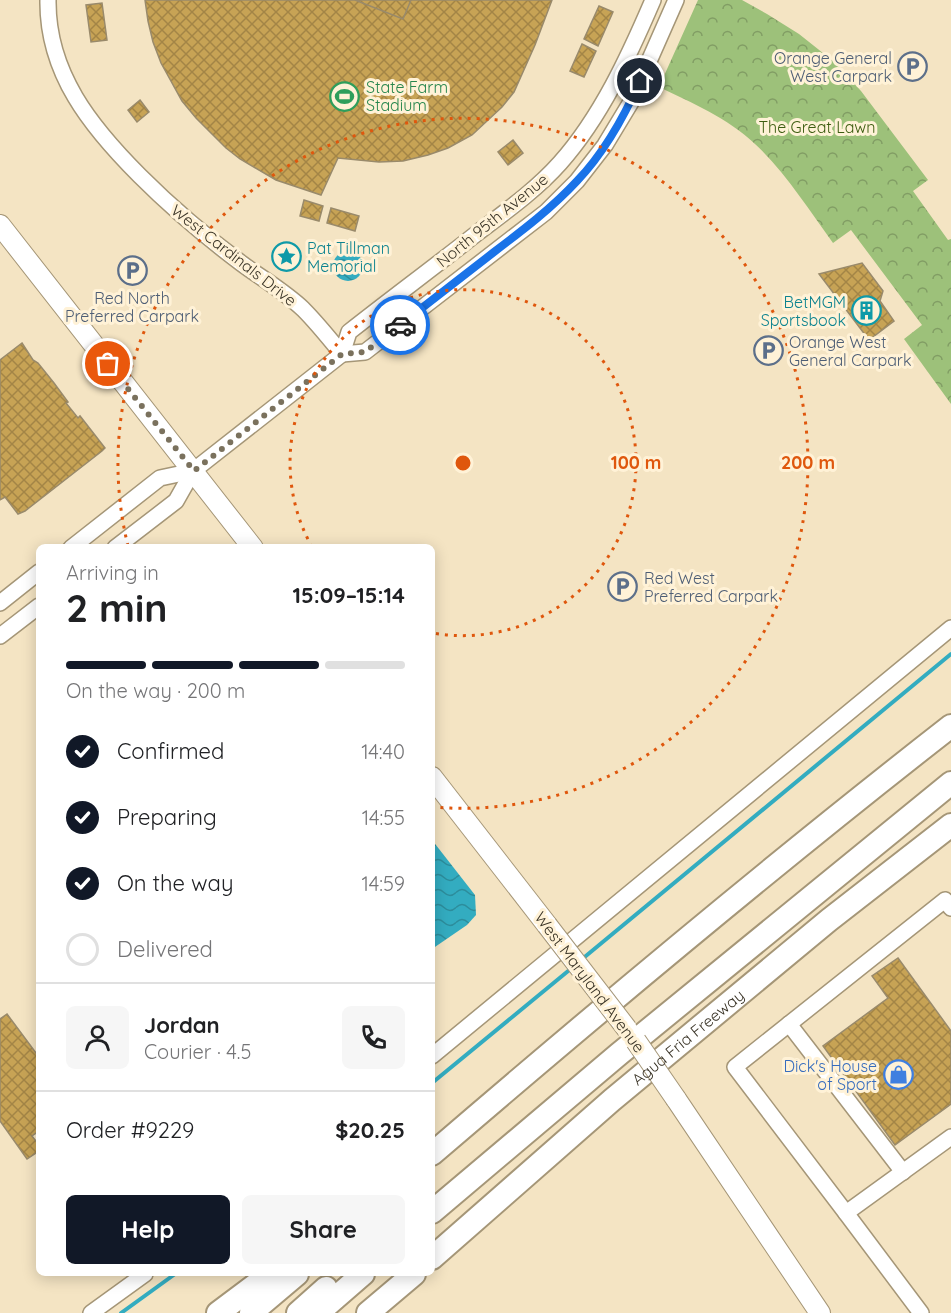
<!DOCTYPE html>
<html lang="en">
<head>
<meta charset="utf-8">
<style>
	body { margin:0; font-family:Quicksand,sans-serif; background:#f6f6f6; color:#202124; height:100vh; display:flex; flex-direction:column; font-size:22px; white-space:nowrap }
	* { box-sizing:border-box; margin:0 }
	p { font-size:20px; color:#757577 }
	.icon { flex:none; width:33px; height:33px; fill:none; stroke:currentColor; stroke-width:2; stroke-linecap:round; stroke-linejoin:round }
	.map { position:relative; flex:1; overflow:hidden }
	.drawer { position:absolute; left:36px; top:544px; width:399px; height:732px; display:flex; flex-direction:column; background:#fff; border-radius:9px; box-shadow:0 3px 15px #0003 }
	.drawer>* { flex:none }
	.pin { position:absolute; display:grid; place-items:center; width:51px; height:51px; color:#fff; margin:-26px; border:3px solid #fff; border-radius:50%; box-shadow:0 2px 6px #0007 }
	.courier { position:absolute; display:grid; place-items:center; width:60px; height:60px; margin:-30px; border:4px solid #1a73e8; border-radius:50%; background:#fff; color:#222; box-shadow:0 2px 8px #0007 }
	.head em { font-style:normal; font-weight:700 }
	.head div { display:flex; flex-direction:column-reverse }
	.head { display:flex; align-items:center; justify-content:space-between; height:102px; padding:0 30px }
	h1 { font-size:39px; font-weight:700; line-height:45px }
	.bar { display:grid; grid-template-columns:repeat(4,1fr); gap:9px 6px; align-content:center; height:72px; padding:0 30px }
	.bar i { height:8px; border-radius:4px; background:#e0e0e0 }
	.bar .on { background:#111827 }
	.bar p { grid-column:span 4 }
	.line { display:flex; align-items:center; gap:15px; padding:0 30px; border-top:2px solid #e0e0e0 }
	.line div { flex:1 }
	.round { display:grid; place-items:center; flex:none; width:63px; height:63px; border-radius:9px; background:#f6f6f6 }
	ol { padding:0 30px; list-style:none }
	li { display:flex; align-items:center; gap:18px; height:66px }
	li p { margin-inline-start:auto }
	li .icon { padding:6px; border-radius:50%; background:#111827; color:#fff; stroke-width:4 }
	li:last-child { color:#757577 }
	li i { width:33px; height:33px; border:3px solid #e0e0e0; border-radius:50% }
	.action { display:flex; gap:12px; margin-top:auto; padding:12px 30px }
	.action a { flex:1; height:69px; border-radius:9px; background:#111827; color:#fff; font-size:24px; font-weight:700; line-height:69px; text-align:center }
	.action a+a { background:#f6f6f6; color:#202124 }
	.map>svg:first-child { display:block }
	.park { fill:url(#park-crowns) }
	.water { fill:url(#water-waves) }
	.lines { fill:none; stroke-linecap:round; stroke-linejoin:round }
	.stream { stroke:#33acc0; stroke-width:4 }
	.building { fill:url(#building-cross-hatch); stroke:#998a6b; stroke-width:1.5 }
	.minor-casing { stroke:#a59677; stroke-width:18 }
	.major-casing { stroke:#a59677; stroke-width:22 }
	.highway-casing { stroke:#a59677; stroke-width:26 }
	.minor { stroke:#fff; stroke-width:15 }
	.major { stroke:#fff; stroke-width:20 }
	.highway { stroke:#fff; stroke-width:22 }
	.major-bridge-casing { stroke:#a59677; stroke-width:22; stroke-linecap:butt }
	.major-bridge { stroke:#fff; stroke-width:20 }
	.done { stroke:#7a715d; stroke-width:6; stroke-dasharray:0 10.8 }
	.route { stroke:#1a73e8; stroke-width:8 }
	.ring { fill:none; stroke:#df570d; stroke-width:3; stroke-dasharray:3 6 }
	.labels { text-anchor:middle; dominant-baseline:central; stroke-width:6; stroke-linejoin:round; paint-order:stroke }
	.service-label { font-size:16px; fill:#4e5e75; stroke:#fff2d7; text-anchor:start }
	.leisure-label { font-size:16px; fill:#27864d; stroke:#fff2d7; text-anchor:start }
	.park-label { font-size:16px; fill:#3d5d10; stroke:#fff2d7 }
	.street-label { font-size:16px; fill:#393326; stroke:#fff2d7 }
	.culture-label { font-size:16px; fill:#0d838f; stroke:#fff2d7; text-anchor:start }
	.shop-label { font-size:16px; fill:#366cbe; stroke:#fff2d7; text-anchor:end }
	.centre { fill:#df570d; stroke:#fff2d7; stroke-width:3 }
	.ring-label { font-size:18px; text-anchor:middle; font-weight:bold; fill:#df570d; stroke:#fff2d7; stroke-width:6; stroke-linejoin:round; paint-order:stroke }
</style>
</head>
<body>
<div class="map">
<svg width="951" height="1313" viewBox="0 0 951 1313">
	<defs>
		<pattern id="park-crowns" width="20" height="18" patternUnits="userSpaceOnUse" patternTransform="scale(1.5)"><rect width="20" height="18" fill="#9dc17a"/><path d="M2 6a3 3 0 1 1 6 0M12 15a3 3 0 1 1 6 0" fill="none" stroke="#819d64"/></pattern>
		<pattern id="water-waves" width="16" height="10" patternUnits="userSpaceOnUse" patternTransform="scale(1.5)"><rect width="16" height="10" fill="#33acc0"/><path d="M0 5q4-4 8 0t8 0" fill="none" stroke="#2c8d9c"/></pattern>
		<pattern id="building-cross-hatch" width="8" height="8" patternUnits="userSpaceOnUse" patternTransform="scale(1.5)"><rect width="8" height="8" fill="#c7a355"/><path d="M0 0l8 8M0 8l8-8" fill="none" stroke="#a38546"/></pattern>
	</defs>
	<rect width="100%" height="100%" fill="#f4e4c3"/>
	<path class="park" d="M698 0H742L767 14 799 34 833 61 861 91 928 180 913 191 948 240 951 239V404L904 339 922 325 851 230 833 243C809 210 785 172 755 144 728 118 692 103 659 87Z"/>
	<g class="water">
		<circle cx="348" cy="266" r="15"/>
		<path d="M432 840 475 895 476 915 467 925 432 949Z"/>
	</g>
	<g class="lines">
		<g class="stream">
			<path d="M581 960 951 654"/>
			<path d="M432 1083 573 967"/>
			<path d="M121 1313 175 1274"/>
		</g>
	</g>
	<g class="building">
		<path d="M145 0H552L535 45 514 92 502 107 472 135 448 148 428 155 403 161 379 162 338 158 321 195 276 180 240 159 226 148 196 118 182 101 161 63 153 42 148 21Z"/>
		<path d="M355 0H411L403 19Z"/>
		<path d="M102 3 107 40 91 42 86 5Z"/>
		<path d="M599 6 613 12 598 46 584 39Z"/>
		<path d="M582 44 596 51 584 77 570 71Z"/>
		<path d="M140 100 149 112 137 122 128 110Z"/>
		<path d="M513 140 523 153 508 165 498 152Z"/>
		<path d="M304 200 323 206 319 221 300 216Z"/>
		<path d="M331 208 359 216 355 231 327 223Z"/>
		<path d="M862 263 883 291 880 301 894 321 869 340 819 274Z"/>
		<path d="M22 343 33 360 38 363 54 383 68 402 66 403 78 418 80 416 105 448 102 451 25 511 18 514 5 497 0 500V360Z"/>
		<path d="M898 958 951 1031V1104L895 1145 823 1046 888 998 872 976Z"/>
		<path d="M7 1014 39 1057V1131L32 1136 39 1145V1151L27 1159 0 1121V1019Z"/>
	</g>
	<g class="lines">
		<defs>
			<g id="minor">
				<path d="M48 0C47 73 91 127 140 176 172 208 205 236 241 263 261 278 284 291 303 309 317 323 329 338 342 354"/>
				<path d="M342 354 365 352 546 212 577 181 605 145 631 102 676 0"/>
				<path d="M71 548 160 478 193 471"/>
				<path d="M115 548 176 501 193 471 342 354 349 332C391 299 434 267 476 234 505 212 536 190 560 163 601 117 629 56 653 0"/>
				<path d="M0 603 39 572"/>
				<path d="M0 636 39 606"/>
				<path d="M951 908 945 900 735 1067 846 1213 951 1137"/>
				<path d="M789 1024 903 1172"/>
				<path d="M432 1056 951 628"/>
				<path d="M846 1213 921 1313"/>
				<path d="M91 1313 145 1274"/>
			</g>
			<g id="major">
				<path d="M0 225 253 548"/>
				<path d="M432 777 547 925"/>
				<path d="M676 1099 820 1313"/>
			</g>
			<g id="highway">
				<path d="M432 1154C602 1008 774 864 951 726"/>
				<path d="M432 1212 619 1054 951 783"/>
				<path id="s1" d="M432 1258 612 1100 829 920 951 825"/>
				<path d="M218 1313 270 1274"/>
				<path d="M251 1313 297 1274"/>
				<path d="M298 1313 326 1288"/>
				<path d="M318 1313 363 1274"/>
				<path d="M368 1313 414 1274"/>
			</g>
		</defs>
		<use href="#minor" class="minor-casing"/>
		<use href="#major" class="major-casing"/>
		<use href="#highway" class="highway-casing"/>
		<use href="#minor" class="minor"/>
		<use href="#major" class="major"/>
		<use href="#highway" class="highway"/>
		<defs>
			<g id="major-bridge">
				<path d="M547 925 627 1029"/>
				<path d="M636 1041 676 1099"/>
			</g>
		</defs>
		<use href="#major-bridge" class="major-bridge-casing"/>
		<use href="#major-bridge" class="major-bridge"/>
	</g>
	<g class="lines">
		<path class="done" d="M108 364 194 471 342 354 365 352 400 325"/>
		<path class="route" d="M400 325C431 301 463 276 494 252 523 230 552 208 577 181 604 153 624 117 640 81"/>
	</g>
	<g class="ring">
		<path d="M312 547A173 173 0 1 1 433 633"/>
		<path d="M128 546A345 345 0 1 1 433 807"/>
	</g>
	<defs>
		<symbol id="parking-ring" viewBox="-11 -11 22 22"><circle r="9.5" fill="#fff2d7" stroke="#5c6f8a" stroke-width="1.5"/><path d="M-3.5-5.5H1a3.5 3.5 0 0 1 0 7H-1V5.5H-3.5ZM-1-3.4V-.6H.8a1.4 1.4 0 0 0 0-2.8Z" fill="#5c6f8a"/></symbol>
		<symbol id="stadium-ring" viewBox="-11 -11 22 22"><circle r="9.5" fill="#fff2d7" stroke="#2e9e5b" stroke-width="1.5"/><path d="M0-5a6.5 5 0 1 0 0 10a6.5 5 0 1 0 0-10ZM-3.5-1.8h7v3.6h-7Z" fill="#2e9e5b"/></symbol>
		<symbol id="sight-ring" viewBox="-11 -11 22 22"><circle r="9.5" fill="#fff2d7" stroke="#0f9aa8" stroke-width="1.5"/><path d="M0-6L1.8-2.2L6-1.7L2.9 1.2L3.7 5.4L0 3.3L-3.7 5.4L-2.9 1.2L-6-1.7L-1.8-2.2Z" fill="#0f9aa8"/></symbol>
		<symbol id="building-ring" viewBox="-11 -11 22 22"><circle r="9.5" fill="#fff2d7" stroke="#0f9aa8" stroke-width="1.5"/><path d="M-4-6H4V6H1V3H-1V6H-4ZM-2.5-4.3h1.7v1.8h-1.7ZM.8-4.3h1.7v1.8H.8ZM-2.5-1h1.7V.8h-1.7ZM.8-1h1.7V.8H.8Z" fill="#0f9aa8"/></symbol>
		<symbol id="shop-ring" viewBox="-11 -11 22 22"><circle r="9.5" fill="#fff2d7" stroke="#3f7fe0" stroke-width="1.5"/><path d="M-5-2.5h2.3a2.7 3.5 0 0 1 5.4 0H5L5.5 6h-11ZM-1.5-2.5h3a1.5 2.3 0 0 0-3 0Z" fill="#3f7fe0"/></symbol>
	</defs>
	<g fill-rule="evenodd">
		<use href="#parking-ring" x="896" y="50" width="33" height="33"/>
		<use href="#stadium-ring" x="328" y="80" width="33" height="33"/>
		<use href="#sight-ring" x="270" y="240" width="33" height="33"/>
		<use href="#parking-ring" x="116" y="254" width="33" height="33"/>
		<use href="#building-ring" x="850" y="294" width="33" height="33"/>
		<use href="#parking-ring" x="752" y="334" width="33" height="33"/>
		<use href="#parking-ring" x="606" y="570" width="33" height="33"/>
		<use href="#shop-ring" x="882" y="1058" width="33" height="33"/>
	</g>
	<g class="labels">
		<g class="service-label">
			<text x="892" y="58" text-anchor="end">Orange General<tspan x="892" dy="18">West Carpark</tspan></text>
			<text x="132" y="298" text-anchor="middle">Red North<tspan x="132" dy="18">Preferred Carpark</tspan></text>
			<text x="789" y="342">Orange West<tspan x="789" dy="18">General Carpark</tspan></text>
			<text x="644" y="578">Red West<tspan x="644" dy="18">Preferred Carpark</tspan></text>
		</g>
		<g class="leisure-label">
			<text x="366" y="87">State Farm<tspan x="366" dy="18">Stadium</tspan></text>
		</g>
		<g class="park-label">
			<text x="817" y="127">The Great Lawn</text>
		</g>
		<g class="street-label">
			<text transform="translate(492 220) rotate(-39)">North 95th Avenue</text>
			<text transform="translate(234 255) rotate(38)">West Cardinals Drive</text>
			<text transform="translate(590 982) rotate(53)">West Maryland Avenue</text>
			<text stroke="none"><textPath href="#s1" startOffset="338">Agua Fria Freeway</textPath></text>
		</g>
		<g class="culture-label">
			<text x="307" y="248">Pat Tillman<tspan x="307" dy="18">Memorial</tspan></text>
			<text x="846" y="302" text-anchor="end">BetMGM<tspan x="846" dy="18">Sportsbook</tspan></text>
		</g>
		<g class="shop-label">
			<text x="877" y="1066">Dick's House<tspan x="877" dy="18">of Sport</tspan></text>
		</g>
	</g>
	<circle cx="463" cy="463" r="9" class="centre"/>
	<g class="ring-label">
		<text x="636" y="469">100 m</text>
		<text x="808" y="469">200 m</text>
	</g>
</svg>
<div class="pin" style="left:108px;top:364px;background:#ea580c"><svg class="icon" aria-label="bag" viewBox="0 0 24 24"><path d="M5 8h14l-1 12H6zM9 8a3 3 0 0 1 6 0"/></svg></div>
<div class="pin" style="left:640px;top:81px;background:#1f2937"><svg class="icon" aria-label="home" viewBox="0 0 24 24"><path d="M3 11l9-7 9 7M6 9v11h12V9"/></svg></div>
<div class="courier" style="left:400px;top:325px"><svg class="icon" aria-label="car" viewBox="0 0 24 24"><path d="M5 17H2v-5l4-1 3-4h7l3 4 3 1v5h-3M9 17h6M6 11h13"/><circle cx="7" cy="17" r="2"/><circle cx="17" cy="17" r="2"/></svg></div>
<section class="drawer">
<div class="head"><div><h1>2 min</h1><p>Arriving in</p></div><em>15:09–15:14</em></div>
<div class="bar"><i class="on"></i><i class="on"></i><i class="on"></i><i></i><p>On the way · 200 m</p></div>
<ol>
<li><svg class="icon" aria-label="check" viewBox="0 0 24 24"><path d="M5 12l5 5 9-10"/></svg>Confirmed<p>14:40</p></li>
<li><svg class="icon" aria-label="check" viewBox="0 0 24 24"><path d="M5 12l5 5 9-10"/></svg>Preparing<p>14:55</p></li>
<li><svg class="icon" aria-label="check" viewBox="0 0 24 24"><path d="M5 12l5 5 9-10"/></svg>On the way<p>14:59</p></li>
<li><i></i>Delivered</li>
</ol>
<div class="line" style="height:108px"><a class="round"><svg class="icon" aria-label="person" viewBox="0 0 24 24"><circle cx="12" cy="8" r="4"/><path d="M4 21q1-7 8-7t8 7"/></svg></a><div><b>Jordan</b><p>Courier · 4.5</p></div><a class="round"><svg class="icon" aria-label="phone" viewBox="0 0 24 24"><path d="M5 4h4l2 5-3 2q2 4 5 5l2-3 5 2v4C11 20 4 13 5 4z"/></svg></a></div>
<div class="line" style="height:78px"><div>Order #9229</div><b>$20.25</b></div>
<div class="action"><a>Help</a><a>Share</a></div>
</section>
</div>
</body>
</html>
